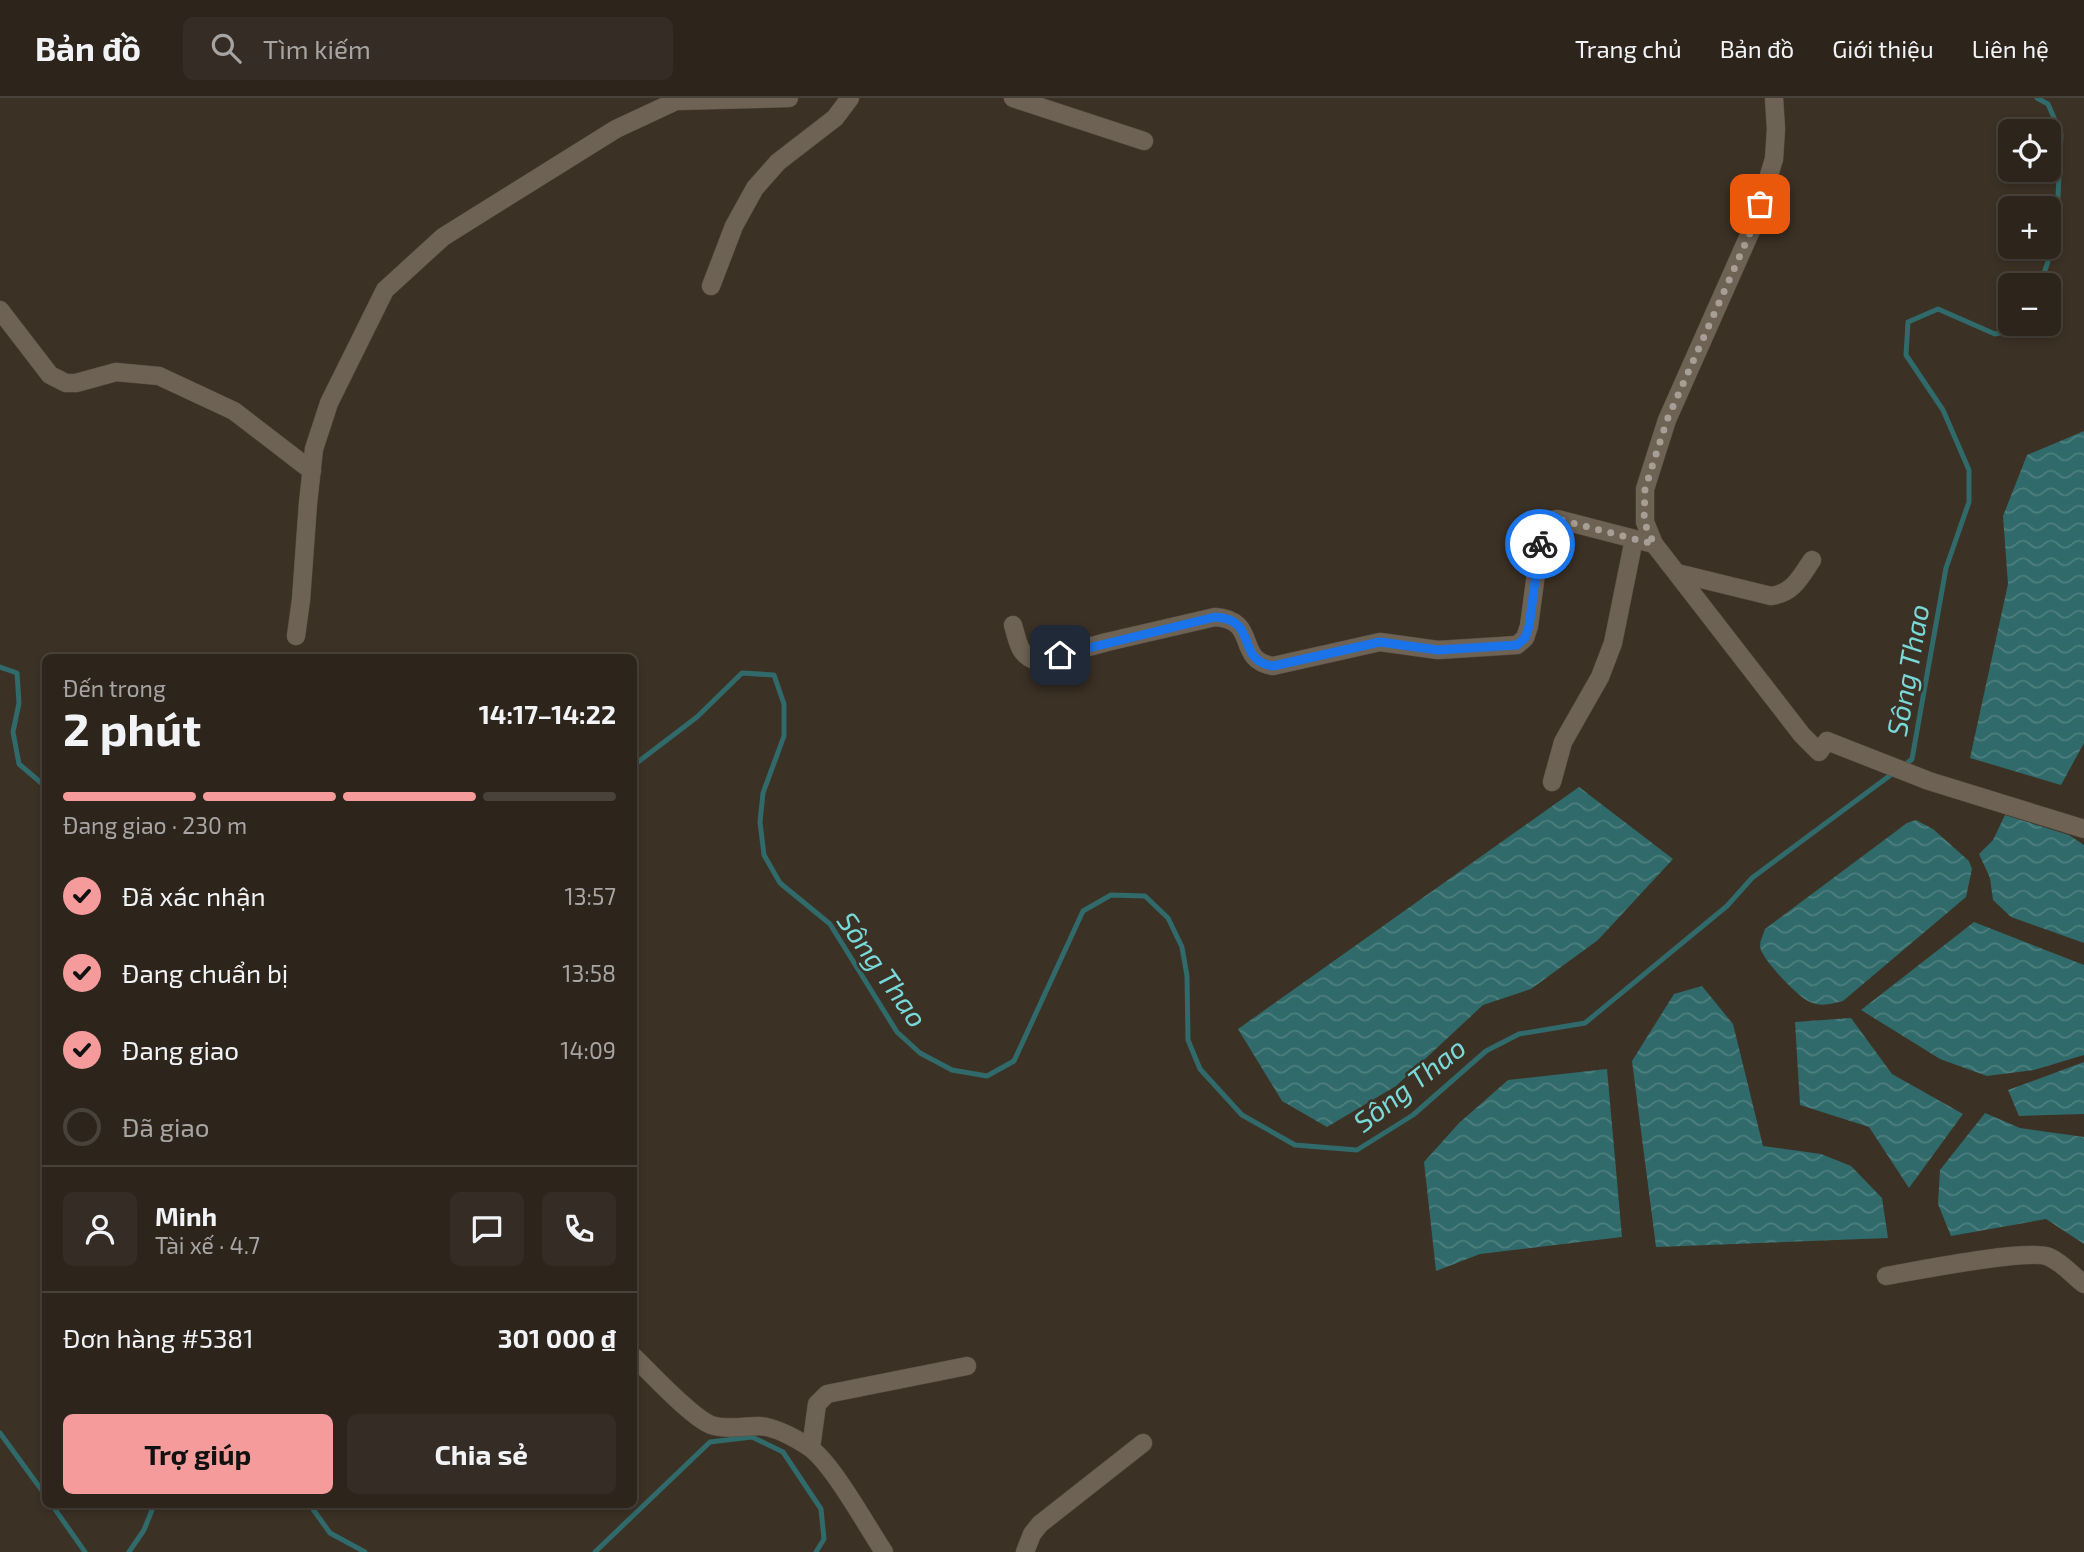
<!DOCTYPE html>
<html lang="vi">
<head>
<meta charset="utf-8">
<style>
	body { margin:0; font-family:"Exo 2",sans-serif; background:#352d25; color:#f1f3f6; height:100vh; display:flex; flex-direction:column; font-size:26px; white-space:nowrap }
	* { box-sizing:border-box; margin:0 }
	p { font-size:23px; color:#a7a5a3 }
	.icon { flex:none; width:38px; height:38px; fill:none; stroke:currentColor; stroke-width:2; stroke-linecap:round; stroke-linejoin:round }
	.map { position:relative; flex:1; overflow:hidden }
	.sheet { position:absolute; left:42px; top:556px; width:595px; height:854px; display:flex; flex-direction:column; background:#2d251c; border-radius:10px; box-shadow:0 4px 10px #0003,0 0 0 2px #48423b }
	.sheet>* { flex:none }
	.buttons { position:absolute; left:1998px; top:21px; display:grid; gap:14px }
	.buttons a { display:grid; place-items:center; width:63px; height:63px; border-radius:10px; background:#2d251c; box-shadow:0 4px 10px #0003,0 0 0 2px #48423b; font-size:35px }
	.pin { position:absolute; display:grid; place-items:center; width:60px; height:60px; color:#fff; margin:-30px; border-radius:14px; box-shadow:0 4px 10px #0006 }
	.courier { position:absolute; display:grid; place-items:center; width:70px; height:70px; margin:-35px; border:5px solid #1a73e8; border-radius:50%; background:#fff; color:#222; box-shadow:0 2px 9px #0007 }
	.overview em { font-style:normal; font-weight:700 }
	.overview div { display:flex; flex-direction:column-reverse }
	.overview { display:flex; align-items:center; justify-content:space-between; height:119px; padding:0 21px }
	h1 { font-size:46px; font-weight:700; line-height:52px }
	.bar { display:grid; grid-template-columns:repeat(4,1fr); gap:10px 7px; align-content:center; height:84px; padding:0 21px }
	.bar i { height:9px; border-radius:5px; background:#48423b }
	.bar .active { background:#f59b9c }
	.bar p { grid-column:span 4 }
	.line { display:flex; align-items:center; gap:18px; padding:0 21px; border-top:2px solid #48423b }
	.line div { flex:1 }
	.round { display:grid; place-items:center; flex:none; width:74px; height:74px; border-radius:10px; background:#352d25 }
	ol { padding:0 21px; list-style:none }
	li { display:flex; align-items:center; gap:21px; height:77px }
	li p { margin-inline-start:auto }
	li .icon { padding:7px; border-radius:50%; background:#f59b9c; color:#111; stroke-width:4 }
	li:last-child { color:#a7a5a3 }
	li i { width:38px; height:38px; border:4px solid #48423b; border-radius:50% }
	.action { display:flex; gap:14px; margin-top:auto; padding:14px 21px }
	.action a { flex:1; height:80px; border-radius:10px; background:#f59b9c; color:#111; font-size:28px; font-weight:700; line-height:80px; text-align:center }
	.action a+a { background:#352d25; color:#f1f3f6 }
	header { display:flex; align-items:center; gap:42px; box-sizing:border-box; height:98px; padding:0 35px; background:#2d251c; border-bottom:2px solid #48423b }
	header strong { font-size:33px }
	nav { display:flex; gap:38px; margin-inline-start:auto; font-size:24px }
	.search { width:490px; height:63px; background:#352d25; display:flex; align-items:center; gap:18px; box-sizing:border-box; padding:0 24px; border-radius:10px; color:#a7a5a3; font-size:26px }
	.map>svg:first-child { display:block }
	.water { fill:url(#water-waves) }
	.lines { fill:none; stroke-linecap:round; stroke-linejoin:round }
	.stream { stroke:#306a6a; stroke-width:5 }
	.minor-casing { stroke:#584f44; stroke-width:19 }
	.minor { stroke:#6e6254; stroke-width:18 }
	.done { stroke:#a79e95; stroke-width:7; stroke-dasharray:0 12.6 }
	.route { stroke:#1a73e8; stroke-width:9 }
	.labels { text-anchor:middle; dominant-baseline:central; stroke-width:5; stroke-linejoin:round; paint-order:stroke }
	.water-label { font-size:28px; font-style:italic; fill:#79d8d8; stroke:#3c3125 }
</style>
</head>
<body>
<header>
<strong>Bản đồ</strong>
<div class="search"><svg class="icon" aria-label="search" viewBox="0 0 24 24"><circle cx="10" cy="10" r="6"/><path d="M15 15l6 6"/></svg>Tìm kiếm</div>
<nav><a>Trang chủ</a><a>Bản đồ</a><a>Giới thiệu</a><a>Liên hệ</a></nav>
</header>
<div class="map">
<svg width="2084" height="1454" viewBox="0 0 2084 1454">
	<defs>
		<pattern id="water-waves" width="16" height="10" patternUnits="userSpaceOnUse" patternTransform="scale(1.75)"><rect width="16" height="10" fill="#306a6a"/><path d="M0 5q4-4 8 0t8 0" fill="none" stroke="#4e7f7e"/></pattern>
	</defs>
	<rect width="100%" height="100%" fill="#3c3125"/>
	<g class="water">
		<path d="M2084 333V645L2061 687 1970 660 2008 486 2003 418 2027 357Z"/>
		<path d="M1579 689 1673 761 1598 842 1531 891 1483 907 1396 988 1327 1029 1282 1003 1238 931Z"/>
		<path d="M2005 717 2069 737 2084 747V845L2011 819 1993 802 1990 780 1979 756 1993 742Z"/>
		<path d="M1916 722 1933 731 1969 763 1972 771 1966 799 1843 903C1832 906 1821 909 1810 904 1798 899 1766 865 1761 852 1758 845 1763 838 1765 831L1907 725Z"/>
		<path d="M1974 824 2084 867V957L2034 972 1987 978 1940 961 1861 912Z"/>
		<path d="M1702 888 1733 926 1763 1048 1821 1056 1851 1068 1882 1100 1888 1140 1656 1149 1632 963 1674 896Z"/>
		<path d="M1851 920 1892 976 1963 1016 1909 1090 1869 1029 1800 1007 1795 924Z"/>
		<path d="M2084 964V1016L2019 1018 2008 992Z"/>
		<path d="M1607 971 1622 1139 1480 1156 1436 1173 1424 1064 1459 1025 1508 982Z"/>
		<path d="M1985 1015 2020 1030 2084 1039V1146L2046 1121 1951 1138 1938 1106 1940 1072Z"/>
	</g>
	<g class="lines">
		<g class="stream">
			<path d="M2037 0 2048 6 2061 36 2056 140 2040 187"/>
			<path d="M0 569 17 575 19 605 13 634 19 666 46 689"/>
			<path d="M634 667 697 619 742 575 774 577 784 606V638L763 695 760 724 764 757 780 785 830 826 897 934 920 955 952 972 987 978 1014 963 1083 813 1111 797 1145 798 1168 820 1182 849 1187 878 1188 942 1200 971 1242 1017 1295 1047 1357 1052 1413 1017 1486 953 1519 936 1585 925 1727 808 1752 780 1896 673"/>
			<path d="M1904 668 1912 661 1946 470 1969 404V372L1943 312 1906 257 1908 224 1938 211 1995 236 2026 229 2027 226"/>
			<path d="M0 1335 46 1398"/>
			<path d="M52 1407 85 1454"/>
			<path d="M310 1407 330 1435 365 1454"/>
			<path d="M129 1454 144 1432 154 1407"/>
			<path d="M595 1454 710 1344 752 1339 783 1354 821 1411 824 1441 816 1454"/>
		</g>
		<defs>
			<g id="minor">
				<path d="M1013 0 1144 43"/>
				<path d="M1774 0 1776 31 1774 61 1754 126 1667 322 1645 391V424L1654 446 1802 637 1819 654 1827 643 1929 683 2084 731"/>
				<path d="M711 188 734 128 755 90 778 64 835 20 850 0"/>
				<path d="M0 212 50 277 66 285H76L116 274 159 278 234 313 312 373"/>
				<path d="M1677 475 1771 498C1793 495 1800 480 1812 462"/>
				<path d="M1013 527C1018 544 1019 558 1037 563L1107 544 1215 519C1260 522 1234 562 1273 568L1380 544 1438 552 1517 547 1525 540 1529 528 1542 431 1548 423 1557 421 1654 446"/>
				<path d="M296 538 301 502 308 405 314 351 329 305 385 192 443 139 616 31 676 3 789 0"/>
				<path d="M1552 684 1563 644 1600 579 1613 545 1634 441"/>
				<path d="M1886 1178C1915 1173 2029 1150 2049 1159 2063 1165 2073 1178 2084 1186"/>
				<path d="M634 1259C651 1275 691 1319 711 1327 726 1332 744 1328 759 1328 776 1329 795 1340 809 1349 833 1366 866 1427 884 1454"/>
				<path d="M811 1350 817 1306 827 1296 967 1268"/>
				<path d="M1025 1454 1032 1436 1040 1426 1143 1345"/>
			</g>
		</defs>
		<use href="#minor" class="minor-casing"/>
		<use href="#minor" class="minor"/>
	</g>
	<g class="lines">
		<path class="done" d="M1540 446C1542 433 1543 425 1557 421L1654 446 1644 424 1645 391 1667 322 1754 126 1760 106"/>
		<path class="route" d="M1060 557 1215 519C1260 522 1234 562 1273 568L1380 544 1438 552 1517 547 1525 540 1529 528 1540 446"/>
	</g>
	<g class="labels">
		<g class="water-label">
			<text transform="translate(1907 572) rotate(-80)">Sông Thao</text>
			<text transform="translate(883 871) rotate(55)">Sông Thao</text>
			<text transform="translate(1409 986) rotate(-38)">Sông Thao</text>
		</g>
	</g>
</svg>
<div class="buttons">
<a><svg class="icon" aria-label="locate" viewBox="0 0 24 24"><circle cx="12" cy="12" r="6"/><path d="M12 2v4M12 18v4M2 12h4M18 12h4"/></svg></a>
<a>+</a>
<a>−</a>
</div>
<div class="pin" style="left:1760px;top:106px;background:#ea580c"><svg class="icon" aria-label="bag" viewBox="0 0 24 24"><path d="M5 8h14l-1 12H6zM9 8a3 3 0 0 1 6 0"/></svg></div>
<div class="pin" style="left:1060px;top:557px;background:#1f2937"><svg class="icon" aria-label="home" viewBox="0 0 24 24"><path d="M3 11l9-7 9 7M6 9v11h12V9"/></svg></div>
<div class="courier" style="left:1540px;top:446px"><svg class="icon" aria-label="bike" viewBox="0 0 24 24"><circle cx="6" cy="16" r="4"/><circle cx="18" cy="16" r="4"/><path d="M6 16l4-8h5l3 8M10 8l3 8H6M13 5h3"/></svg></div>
<section class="sheet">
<div class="overview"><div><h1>2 phút</h1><p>Đến trong</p></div><em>14:17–14:22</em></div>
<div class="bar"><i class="active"></i><i class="active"></i><i class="active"></i><i></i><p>Đang giao · 230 m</p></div>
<ol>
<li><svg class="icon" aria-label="check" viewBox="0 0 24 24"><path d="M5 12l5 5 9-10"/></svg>Đã xác nhận<p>13:57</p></li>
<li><svg class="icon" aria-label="check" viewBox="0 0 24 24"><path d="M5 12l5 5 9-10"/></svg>Đang chuẩn bị<p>13:58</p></li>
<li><svg class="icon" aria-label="check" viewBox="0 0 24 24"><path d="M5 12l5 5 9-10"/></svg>Đang giao<p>14:09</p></li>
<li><i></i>Đã giao</li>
</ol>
<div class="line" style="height:126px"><a class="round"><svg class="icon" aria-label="person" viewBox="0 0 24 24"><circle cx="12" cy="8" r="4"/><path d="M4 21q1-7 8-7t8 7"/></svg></a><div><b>Minh</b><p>Tài xế · 4.7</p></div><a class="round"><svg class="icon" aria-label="chat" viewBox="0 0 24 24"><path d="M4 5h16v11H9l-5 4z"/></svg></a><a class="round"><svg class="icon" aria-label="phone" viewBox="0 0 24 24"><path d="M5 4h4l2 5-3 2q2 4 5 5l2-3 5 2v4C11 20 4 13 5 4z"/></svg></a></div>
<div class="line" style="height:91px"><div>Đơn hàng #5381</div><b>301 000 ₫</b></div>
<div class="action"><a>Trợ giúp</a><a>Chia sẻ</a></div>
</section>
</div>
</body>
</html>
